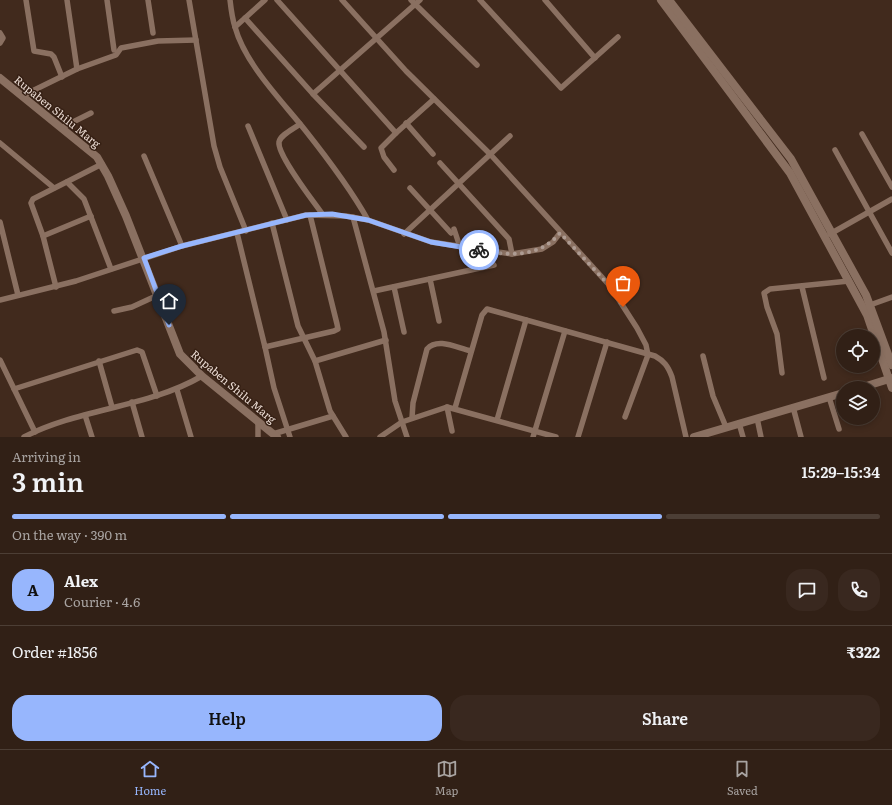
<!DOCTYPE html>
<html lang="en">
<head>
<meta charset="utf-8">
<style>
	body { margin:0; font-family:Literata,serif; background:#39281f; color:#f1f3f6; height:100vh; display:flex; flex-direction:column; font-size:15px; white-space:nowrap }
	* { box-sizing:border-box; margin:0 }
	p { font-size:13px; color:#a8a3a1 }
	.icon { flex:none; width:22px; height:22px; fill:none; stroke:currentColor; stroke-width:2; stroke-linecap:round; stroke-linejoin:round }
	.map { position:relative; height:437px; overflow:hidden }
	.side { display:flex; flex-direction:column; background:#312016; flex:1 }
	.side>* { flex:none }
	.controls { position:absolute; left:836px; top:329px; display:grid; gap:8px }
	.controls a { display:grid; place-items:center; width:44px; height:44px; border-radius:50%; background:#312016; box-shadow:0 2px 6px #0003,0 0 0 1px #4c3e35; font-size:20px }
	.pin { position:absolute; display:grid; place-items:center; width:34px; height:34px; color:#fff; margin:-41px -17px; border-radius:50% 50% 50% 0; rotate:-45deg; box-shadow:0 0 4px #0007 }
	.pin .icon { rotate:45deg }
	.courier { position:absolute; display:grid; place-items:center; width:40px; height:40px; margin:-20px; border:3px solid #97b6fd; border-radius:50%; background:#fff; color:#222; box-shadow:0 1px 5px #0007 }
	.headline em { font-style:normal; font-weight:600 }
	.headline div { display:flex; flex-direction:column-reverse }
	.headline { display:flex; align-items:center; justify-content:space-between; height:68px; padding:0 12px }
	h1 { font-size:26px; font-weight:600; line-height:30px }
	.bar { display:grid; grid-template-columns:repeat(4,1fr); gap:6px 4px; align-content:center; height:48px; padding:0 12px }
	.bar i { height:5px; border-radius:3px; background:#4c3e35 }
	.bar .on { background:#97b6fd }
	.bar p { grid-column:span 4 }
	.line { display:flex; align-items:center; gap:10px; padding:0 12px; border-top:1px solid #4c3e35 }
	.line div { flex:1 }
	.round { display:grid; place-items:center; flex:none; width:42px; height:42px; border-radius:16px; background:#39281f }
	.primary-button { display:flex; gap:8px; margin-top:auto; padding:8px 12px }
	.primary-button a { flex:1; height:46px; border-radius:16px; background:#97b6fd; color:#111; font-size:16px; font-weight:600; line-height:46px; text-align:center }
	.primary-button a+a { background:#39281f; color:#f1f3f6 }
	.tabs { display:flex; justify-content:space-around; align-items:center; height:56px; border-top:1px solid #4c3e35; background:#312016; font-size:11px; color:#a8a3a1 }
	.tabs a { display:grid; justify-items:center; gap:2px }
	.tabs .on { color:#97b6fd }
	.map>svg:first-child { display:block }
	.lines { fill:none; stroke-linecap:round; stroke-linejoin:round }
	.street { stroke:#8a7061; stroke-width:5.5 }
	.secondary { stroke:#8a7061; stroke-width:8 }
	.done { stroke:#ae9c93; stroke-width:4; stroke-dasharray:0 7.2 }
	.route { stroke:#97b6fd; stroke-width:5 }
	.labels { text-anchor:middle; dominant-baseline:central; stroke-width:3; stroke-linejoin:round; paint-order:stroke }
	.street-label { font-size:11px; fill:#e9dad2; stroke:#362014 }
</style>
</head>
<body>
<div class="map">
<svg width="892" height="437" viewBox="0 0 892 437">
	<rect width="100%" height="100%" fill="#412a1d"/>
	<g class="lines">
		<g class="street">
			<path d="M26 0 34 51 51 54 54 57 62 77"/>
			<path d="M107 0 114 50"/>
			<path d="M148 0 153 33"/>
			<path d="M189 0 214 146 220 167 246 231"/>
			<path d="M230 0C231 9 232 18 235 27 245 64 282 101 305 130 328 159 350 188 368 220"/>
			<path d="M277 0 396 133"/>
			<path d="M342 0 406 71 490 154 610 286 637 328 646 345 648 355 625 417"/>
			<path d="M411 0 477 65"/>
			<path d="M480 0 561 88 618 37"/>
			<path d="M545 0 595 58"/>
			<path d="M245 18 313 94 364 147"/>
			<path d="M235 27 265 0"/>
			<path d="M0 33 3 38 0 43"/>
			<path d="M77 69 116 55 121 48 158 41 196 40"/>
			<path d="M313 94 420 0"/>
			<path d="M22 96 77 69 67 0"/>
			<path d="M406 123 433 154"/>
			<path d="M300 124C295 128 280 135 279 142 277 155 314 202 323 215"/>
			<path d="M248 126 287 220"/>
			<path d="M61 128 91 113"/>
			<path d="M862 134 892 187"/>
			<path d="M0 143 54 188"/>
			<path d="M835 150 892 253"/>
			<path d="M144 156 182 246"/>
			<path d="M440 163 509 239 512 254"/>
			<path d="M394 170 384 157 381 148 396 133 434 99"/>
			<path d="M67 182 84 199 111 269"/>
			<path d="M410 188 451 233"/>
			<path d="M353 217 384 332 395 401 407 437"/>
			<path d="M0 222 18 295"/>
			<path d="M272 223 298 326 315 361 330 411 346 437"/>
			<path d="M454 229 460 247"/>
			<path d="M237 233 265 347 334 331 338 329 337 324 310 215"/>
			<path d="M404 234 510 136"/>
			<path d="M830 234 892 199"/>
			<path d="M43 236 91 216"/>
			<path d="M430 279 439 321"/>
			<path d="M56 287 43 236 31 203 33 199 102 164"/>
			<path d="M394 287 404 332"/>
			<path d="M802 287 824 378"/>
			<path d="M374 291 494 265"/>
			<path d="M0 300 76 281 182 246 306 215 346 216 368 220 431 242 512 254 542 249 553 242 560 233"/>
			<path d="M870 305 892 297"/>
			<path d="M114 311 132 307 158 295"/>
			<path d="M265 347 274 388 290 437"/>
			<path d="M703 356 713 396 726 427"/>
			<path d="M0 360 35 432"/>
			<path d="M99 361 112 407"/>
			<path d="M315 361 386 340"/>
			<path d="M782 373 777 334 767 307 764 293 770 289 849 281"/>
			<path d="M14 389 137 350 142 352 157 396"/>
			<path d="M177 390 191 437"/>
			<path d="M829 397 839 429"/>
			<path d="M132 402 142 437"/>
			<path d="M447 407 452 431"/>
			<path d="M793 407 801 437"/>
			<path d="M455 408 482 315 487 309 655 356C664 361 668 366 672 377L686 437"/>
			<path d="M85 415 92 437"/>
			<path d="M412 418 413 403 427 349C438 337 457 348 471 351"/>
			<path d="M757 418 761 437"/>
			<path d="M497 420 526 320"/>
			<path d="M258 421V437"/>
			<path d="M739 423 743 437"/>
			<path d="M273 434 333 416"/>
			<path d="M24 437C80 408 147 408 202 376"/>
			<path d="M380 437 402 422 447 407 556 437"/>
			<path d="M533 437 565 331"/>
			<path d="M578 437 607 342"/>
		</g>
		<g class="secondary">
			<path d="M661 0 790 173 867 315 892 388"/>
			<path d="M669 0 791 159 866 295 892 365"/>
			<path d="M0 78 97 157 108 176 126 216 180 354 202 376 277 437"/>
			<path d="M860 388 892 378"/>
			<path d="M694 437 843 393"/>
		</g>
	</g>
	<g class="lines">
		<path class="done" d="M479 250C509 256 539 258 560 233L610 286 623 307"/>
		<path class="route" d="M169 325 144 258 182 246 306 215 332 214 368 220 431 242 479 250"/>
	</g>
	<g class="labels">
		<g class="street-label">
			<text transform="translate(58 111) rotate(39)">Rupaben Shilu Marg</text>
			<text transform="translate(234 386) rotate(40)">Rupaben Shilu Marg</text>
		</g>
	</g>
</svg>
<div class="controls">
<a><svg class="icon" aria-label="locate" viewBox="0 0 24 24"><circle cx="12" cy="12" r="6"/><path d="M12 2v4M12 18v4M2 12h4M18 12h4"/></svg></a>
<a><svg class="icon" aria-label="layers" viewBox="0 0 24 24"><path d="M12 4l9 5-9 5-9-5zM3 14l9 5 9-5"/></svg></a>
</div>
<div class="pin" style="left:623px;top:307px;background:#ea580c"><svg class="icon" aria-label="bag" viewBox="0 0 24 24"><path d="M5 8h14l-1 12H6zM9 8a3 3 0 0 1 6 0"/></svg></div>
<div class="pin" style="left:169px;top:325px;background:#1f2937"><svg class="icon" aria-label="home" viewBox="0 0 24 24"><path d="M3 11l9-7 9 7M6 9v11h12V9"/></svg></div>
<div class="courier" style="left:479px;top:250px"><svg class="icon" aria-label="bike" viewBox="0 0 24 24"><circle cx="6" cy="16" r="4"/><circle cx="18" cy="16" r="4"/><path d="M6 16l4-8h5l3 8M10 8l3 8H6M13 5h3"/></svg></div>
</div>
<section class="side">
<div class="headline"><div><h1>3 min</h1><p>Arriving in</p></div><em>15:29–15:34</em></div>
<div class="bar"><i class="on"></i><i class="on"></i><i class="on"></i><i></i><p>On the way · 390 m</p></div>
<div class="line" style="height:72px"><b class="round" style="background:#97b6fd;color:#111">A</b><div><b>Alex</b><p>Courier · 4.6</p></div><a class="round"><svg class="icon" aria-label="chat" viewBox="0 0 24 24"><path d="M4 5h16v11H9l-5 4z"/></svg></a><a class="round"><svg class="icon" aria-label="phone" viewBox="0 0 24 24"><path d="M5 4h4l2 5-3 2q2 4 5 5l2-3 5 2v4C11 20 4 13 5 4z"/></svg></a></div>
<div class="line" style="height:52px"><div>Order #1856</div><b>₹322</b></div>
<div class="primary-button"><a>Help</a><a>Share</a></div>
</section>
<nav class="tabs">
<a class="on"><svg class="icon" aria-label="home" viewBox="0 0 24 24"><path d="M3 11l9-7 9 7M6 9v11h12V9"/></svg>Home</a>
<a><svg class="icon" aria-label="map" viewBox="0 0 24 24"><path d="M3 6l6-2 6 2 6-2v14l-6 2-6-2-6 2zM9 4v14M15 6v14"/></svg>Map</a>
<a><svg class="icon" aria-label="saved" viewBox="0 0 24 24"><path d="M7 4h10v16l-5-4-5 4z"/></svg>Saved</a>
</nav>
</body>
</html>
